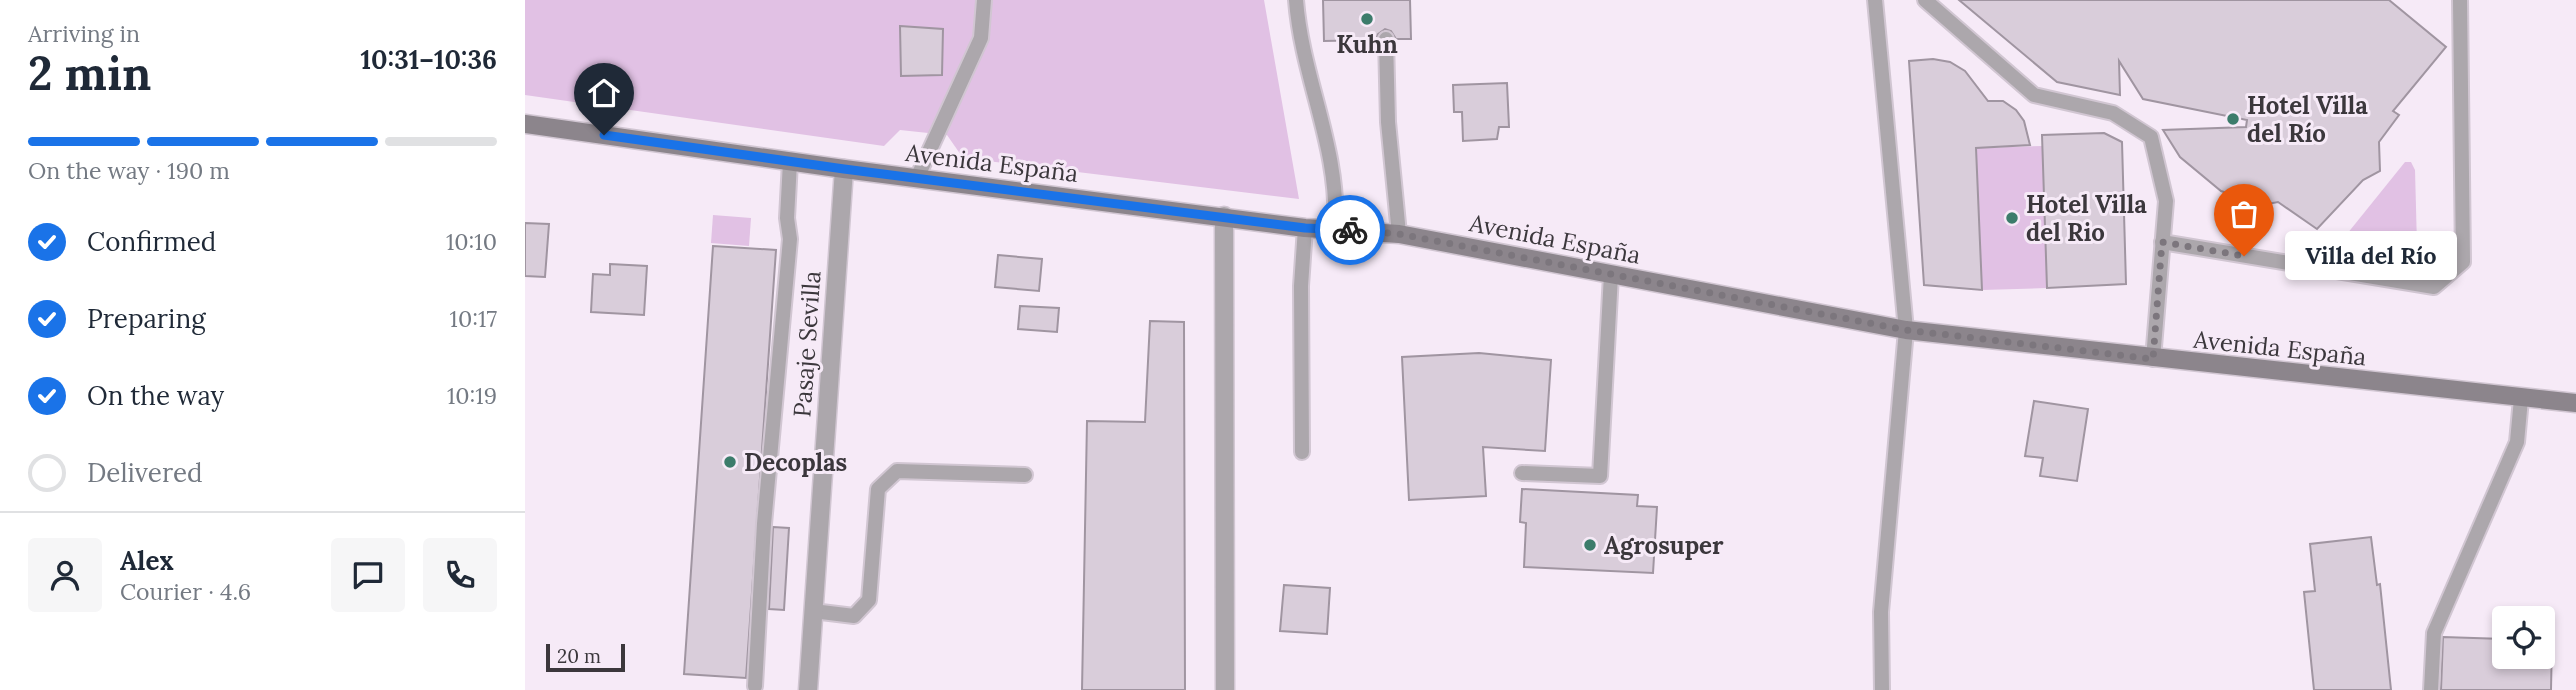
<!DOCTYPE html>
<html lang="en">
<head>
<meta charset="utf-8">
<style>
	body { margin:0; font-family:Lora,serif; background:#f6f6f7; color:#1f2937; height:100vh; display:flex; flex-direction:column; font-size:26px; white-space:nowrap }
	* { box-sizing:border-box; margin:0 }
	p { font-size:23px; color:#747a83 }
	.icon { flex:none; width:38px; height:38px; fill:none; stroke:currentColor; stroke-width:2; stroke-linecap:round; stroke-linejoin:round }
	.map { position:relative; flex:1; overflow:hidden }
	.details { display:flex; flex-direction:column; background:#fff; width:525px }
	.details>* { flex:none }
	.tools { position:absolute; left:1967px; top:606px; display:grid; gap:14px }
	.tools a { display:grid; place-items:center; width:63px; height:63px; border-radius:7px; background:#fff; box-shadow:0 4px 10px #0003; font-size:35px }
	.scale { position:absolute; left:21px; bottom:18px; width:79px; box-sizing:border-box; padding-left:7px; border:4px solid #3b373c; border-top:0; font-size:19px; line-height:24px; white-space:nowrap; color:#3b373c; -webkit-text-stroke:5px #f6eaf7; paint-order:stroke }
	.pin { position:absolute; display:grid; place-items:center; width:60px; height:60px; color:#fff; margin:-72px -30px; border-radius:50% 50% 50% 0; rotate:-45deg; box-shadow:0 0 7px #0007 }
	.pin .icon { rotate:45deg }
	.courier { position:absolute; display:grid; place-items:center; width:70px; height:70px; margin:-35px; border:5px solid #1a73e8; border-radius:50%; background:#fff; color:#222; box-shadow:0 2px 9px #0007 }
	.bubble { position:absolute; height:49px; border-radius:7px; background:#fff; box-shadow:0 4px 10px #0003; font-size:23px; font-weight:700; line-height:49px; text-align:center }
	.head em { font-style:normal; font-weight:700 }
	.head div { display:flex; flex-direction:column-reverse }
	.head { display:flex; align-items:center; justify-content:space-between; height:119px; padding:0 28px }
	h1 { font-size:46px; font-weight:700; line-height:52px }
	.bar { display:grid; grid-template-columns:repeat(4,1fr); gap:10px 7px; align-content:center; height:84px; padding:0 28px }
	.bar i { height:9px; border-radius:5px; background:#e0e1e3 }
	.bar .active { background:#1a73e8 }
	.bar p { grid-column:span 4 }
	.line { display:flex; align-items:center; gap:18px; padding:0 28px; border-top:2px solid #e0e1e3 }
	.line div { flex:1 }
	.round { display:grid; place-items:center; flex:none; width:74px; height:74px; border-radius:7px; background:#f6f6f7 }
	ol { padding:0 28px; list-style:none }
	li { display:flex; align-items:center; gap:21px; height:77px }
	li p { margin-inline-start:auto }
	li .icon { padding:7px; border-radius:50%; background:#1a73e8; color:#fff; stroke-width:4 }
	li:last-child { color:#747a83 }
	li i { width:38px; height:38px; border:4px solid #e0e1e3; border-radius:50% }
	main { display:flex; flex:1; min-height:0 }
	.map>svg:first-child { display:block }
	.green { fill:#e1c1e4 }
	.building { fill:#d9cdda; stroke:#a095a1; stroke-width:2 }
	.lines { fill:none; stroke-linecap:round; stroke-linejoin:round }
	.service-casing { stroke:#d1c6d2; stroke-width:18 }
	.minor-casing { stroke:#d1c6d2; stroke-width:21 }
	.secondary-casing { stroke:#d1c6d2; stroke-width:21 }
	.service { stroke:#aca7ac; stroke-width:14 }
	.minor { stroke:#aca7ac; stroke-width:18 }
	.secondary { stroke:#8c858c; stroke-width:18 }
	.done { stroke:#7c767d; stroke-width:7; stroke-dasharray:0 12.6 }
	.route { stroke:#1a73e8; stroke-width:9 }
	.poi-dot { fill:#3c7c6b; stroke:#f6eaf7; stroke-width:2.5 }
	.labels { text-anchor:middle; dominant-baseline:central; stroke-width:6; stroke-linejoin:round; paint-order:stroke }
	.poi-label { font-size:24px; font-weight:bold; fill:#3b373c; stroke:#f6eaf7; text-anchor:start }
	.street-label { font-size:24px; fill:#3b373c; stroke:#f6eaf7 }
</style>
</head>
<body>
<main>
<section class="details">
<div class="head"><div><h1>2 min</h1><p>Arriving in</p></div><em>10:31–10:36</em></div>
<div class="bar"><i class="active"></i><i class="active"></i><i class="active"></i><i></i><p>On the way · 190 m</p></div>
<ol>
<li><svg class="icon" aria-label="check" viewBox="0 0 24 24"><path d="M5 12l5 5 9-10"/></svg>Confirmed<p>10:10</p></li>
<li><svg class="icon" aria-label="check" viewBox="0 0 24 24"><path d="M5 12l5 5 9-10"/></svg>Preparing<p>10:17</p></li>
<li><svg class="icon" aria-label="check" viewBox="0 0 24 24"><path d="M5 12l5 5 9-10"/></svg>On the way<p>10:19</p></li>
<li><i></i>Delivered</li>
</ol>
<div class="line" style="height:126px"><a class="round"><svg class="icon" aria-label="person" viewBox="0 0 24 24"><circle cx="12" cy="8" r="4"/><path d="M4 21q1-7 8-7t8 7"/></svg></a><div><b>Alex</b><p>Courier · 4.6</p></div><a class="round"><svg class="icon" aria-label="chat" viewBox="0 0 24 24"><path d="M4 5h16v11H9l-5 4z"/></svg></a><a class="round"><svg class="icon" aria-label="phone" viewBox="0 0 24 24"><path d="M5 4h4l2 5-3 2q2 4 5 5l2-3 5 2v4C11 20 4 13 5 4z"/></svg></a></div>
</section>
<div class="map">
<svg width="2051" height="690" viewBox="0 0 2051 690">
	<rect width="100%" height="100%" fill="#f6eaf7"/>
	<g class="green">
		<path d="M0 0H739L774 199 438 158 422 135 375 130 359 146 0 95Z"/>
		<path d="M1517 146 1522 288 1457 290 1451 148Z"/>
		<path d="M1880 162H1886L1890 170 1892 245 1885 250 1822 240V234Z"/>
		<path d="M188 215 226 218 224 246 186 243Z"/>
	</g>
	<g class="building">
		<path d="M798 0H885L886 39H871L866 31 860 29 853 34 851 40 799 41Z"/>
		<path d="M1434 0H1864L1921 47 1868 111 1874 115 1854 142 1855 171 1838 180 1792 229 1753 202 1737 205 1696 191 1655 157 1638 130 1721 127 1722 120 1618 99 1594 61 1595 95 1532 82Z"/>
		<path d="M375 26 418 29 417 75 376 76Z"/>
		<path d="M1408 59 1425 62 1440 71 1463 101H1478L1491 110 1499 121 1505 145 1451 148 1457 290 1399 285 1384 61Z"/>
		<path d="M982 83 984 127H974L972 139 938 141 937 112H929L928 85Z"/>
		<path d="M1579 133 1597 142 1601 284 1522 288 1517 135Z"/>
		<path d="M0 223 24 224 20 277 0 276Z"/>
		<path d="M188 246 251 250 221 678 159 674Z"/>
		<path d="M473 255 517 259 514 291 470 287Z"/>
		<path d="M85 264 122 266 119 315 66 312 68 274 85 275Z"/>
		<path d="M495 306 534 308 532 332 493 329Z"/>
		<path d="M625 321 659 322 660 690H557L562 421 620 422Z"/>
		<path d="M954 353 1026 360 1020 451 958 447 961 496 884 500 877 357Z"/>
		<path d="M1509 401 1563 409 1552 481 1515 476 1518 458 1500 456Z"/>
		<path d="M997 489 1113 495 1112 506 1132 507 1128 573 999 567 1001 523 995 522Z"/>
		<path d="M248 527 264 528 259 610 244 609Z"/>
		<path d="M1846 537 1852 585 1855 584 1866 690H1789L1779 592 1790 591 1785 544Z"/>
		<path d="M759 585 805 588 802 634 755 631Z"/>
		<path d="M1918 637 1979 639V656H2018V640H2027L2026 690H1916Z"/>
	</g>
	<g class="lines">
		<defs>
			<g id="service">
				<path d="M771 0C777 79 815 148 810 229"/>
				<path d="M1350 0 1381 330 1356 612 1357 690"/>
				<path d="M1400 0 1509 95 1588 113 1626 137 1641 201 1628 359"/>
				<path d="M861 39 863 122 874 234"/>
				<path d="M392 178 456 38 459 0"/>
				<path d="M1637 242 1909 287 1938 262 1935 0"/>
				<path d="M777 452 776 286 780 228"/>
				<path d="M997 473 1075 476 1086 275"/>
				<path d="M288 611 329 616 344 600 353 489 372 471 500 475"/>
				<path d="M230 686 239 524 265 239 262 218 265 162"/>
				<path d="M1906 690 1909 633 1992 442 1996 399"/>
			</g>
			<g id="minor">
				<path d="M699 216 700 690"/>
				<path d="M283 690 319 169"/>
			</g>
			<path id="secondary" d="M0 124 319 169 780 228 874 234 1381 330 2051 403"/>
		</defs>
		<use href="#service" class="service-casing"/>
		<use href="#minor" class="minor-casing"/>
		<use href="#secondary" class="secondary-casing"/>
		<use href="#service" class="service"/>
		<use href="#minor" class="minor"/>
		<use href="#secondary" class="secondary"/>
	</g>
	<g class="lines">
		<path class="done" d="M825 230 874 234 1381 330 1628 359 1637 242 1719 256"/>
		<path class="route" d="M79 135 319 169 780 228 825 230"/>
	</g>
	<g class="poi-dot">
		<circle cx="842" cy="19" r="7"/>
		<circle cx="1708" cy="119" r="7"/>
		<circle cx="1487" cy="218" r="7"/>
		<circle cx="205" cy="462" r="7"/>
		<circle cx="1065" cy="545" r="7"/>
	</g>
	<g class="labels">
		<g class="poi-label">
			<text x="842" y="44" text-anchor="middle">Kuhn</text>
			<text x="1722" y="105">Hotel Villa<tspan x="1722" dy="28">del Río</tspan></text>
			<text x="1501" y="204">Hotel Villa<tspan x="1501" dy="28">del Rio</tspan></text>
			<text x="219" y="462">Decoplas</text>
			<text x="1079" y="545">Agrosuper</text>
		</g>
		<g class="street-label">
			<text transform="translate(467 163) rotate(7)">Avenida España</text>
			<text transform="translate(1030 239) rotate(11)">Avenida España</text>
			<text transform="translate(282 344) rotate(-86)">Pasaje Sevilla</text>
			<text transform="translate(1755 348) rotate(6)">Avenida España</text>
		</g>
	</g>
</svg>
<div class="tools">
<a><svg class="icon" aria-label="locate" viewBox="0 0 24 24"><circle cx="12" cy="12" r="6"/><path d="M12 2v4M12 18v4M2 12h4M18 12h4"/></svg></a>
</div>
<div class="scale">20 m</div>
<div class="pin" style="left:1719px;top:256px;background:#ea580c"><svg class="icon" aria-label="bag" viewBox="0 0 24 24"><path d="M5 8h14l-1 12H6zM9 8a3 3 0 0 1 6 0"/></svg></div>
<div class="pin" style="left:79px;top:135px;background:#1f2937"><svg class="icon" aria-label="home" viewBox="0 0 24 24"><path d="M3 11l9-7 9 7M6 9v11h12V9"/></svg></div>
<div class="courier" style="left:825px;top:230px"><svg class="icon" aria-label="bike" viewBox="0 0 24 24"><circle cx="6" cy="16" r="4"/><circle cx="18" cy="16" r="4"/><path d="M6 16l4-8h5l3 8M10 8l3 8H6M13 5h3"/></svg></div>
<div class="bubble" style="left:1760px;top:231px;width:172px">Villa del Río</div>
</div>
</main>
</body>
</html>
